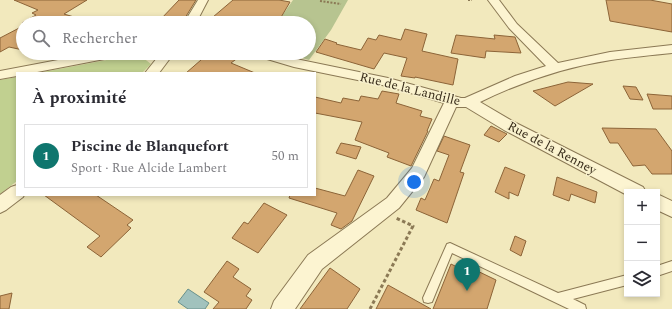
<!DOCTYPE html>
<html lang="fr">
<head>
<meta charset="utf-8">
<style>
  :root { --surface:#fff; --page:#f2f2f3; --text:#2b2b33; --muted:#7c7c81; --line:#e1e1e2; --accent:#0f766e }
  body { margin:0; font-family:Spectral,serif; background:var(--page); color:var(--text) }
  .controls { position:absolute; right:12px; bottom:12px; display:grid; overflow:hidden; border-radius:0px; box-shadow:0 2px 6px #0003 }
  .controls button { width:36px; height:36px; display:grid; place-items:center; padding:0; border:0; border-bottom:1px solid var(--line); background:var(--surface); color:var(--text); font:20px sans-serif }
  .you { position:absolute; left:414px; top:182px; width:14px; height:14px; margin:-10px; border:3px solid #fff; border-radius:50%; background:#1a73e8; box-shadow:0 0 0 6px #1a73e833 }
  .badge { display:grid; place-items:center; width:26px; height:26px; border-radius:50%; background:var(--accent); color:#fff; font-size:13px; font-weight:700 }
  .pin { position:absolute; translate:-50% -33px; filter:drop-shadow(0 1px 2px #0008) }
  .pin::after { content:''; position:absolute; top:21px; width:14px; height:12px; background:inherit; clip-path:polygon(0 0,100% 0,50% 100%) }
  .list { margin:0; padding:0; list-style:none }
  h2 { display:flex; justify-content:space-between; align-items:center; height:52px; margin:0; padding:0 16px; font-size:17px }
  h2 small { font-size:13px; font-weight:400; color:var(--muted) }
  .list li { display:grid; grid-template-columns:26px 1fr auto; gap:12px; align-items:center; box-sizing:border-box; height:64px; margin:0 8px 8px; padding:0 8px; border:1px solid var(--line); border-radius:0px }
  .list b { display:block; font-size:15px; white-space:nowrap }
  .list p { margin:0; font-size:13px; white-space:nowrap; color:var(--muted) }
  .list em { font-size:13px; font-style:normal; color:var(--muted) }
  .icon { flex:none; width:22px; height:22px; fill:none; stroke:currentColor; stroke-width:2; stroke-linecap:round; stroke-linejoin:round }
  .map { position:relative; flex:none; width:672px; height:309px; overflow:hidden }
  .search { position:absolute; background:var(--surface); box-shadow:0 2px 6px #0003; left:16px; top:16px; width:300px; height:44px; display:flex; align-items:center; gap:10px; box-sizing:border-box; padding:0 14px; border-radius:22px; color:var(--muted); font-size:15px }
  .panel { position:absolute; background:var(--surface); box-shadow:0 2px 6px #0003; left:16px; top:72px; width:300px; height:124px; border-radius:0px }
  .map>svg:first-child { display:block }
</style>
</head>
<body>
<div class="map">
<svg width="672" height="309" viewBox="0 0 672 309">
  <rect width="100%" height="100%" fill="#f2e9bd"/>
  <path fill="#c1d090" d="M138 54 151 64 142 73H38Z
    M17 77V181L0 194V80Z"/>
  <path fill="#b7c490" d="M293 0H348L331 30 309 60 285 53H309V23H277Z"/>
  <path fill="#a1c2bd" stroke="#68918c" d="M188 289 209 303 205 309H188L178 302Z"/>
  <path fill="#d3a66f" stroke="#8c6438" d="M14 0H87L64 14 84 20V23H22L36 15 32 13 38 10Z
    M179 0H196L185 18 180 23H161L164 20H160Z
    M233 0H279L290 2 280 19 276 23H247L213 17Z
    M606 0H650L672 4V32L610 21Z
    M23 26V50L9 47 0 52V38Z
    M405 29 427 34 422 51 458 59 453 85 415 77V78L401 76 407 58 384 53 374 69 316 52 325 39 337 43 336 44 361 50 368 38 376 40 379 35 401 40Z
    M456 35 495 39 494 35 515 37 521 53 486 51 485 58 451 53Z
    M209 53H229L239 57 231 63 255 73H186Z
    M568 82 593 84 555 106 533 91Z
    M623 86 636 87 643 100 630 99Z
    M382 91 399 94 396 103 422 111 420 116 432 119 427 131H428L411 166 387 157 389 153 355 140 362 122 315 113V97L341 103 343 98 359 101 361 96 378 99Z
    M647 94 672 96V109H653Z
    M491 126 507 134 499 142 484 135Z
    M602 128 656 129 672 151V174H652L645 165 633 166 618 143H610Z
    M444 136 470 145 460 172 464 173 447 223 416 210 421 198 425 200 434 179 439 181 449 155 437 151Z
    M341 143 361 147 356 159 336 153Z
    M505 167 525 175 518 196 509 192V199L495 192Z
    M358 170 374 176 352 221 341 229 331 225 337 213 289 198 290 195H315V188L345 196Z
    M557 177 597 192 595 203 571 194 569 201 553 195Z
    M44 195H96L133 220 127 225 131 228 101 257 87 247 100 236Z
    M264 203 287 215 258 253 232 238 244 222 248 224Z
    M515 236 526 241 521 256 510 250Z
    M227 261 239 269 233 277 251 289 246 296 252 300 246 309H213L219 302 204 292Z
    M451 264 461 269 463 264 496 280 487 309H433Z
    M330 268 360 289 347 309H300Z
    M388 285 431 309H376Z
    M12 293 9 309H0V296Z"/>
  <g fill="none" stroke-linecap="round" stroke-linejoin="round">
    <g stroke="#8b7955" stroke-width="2">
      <path id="lane" d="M450 243 558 293 627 275V285L573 299 585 305 586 309H569L452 253 432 302 428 303 424 302 423 298 447 244Z
        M672 261V271L657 276V266Z"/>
    </g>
    <g stroke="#8b7955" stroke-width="2">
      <path id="street" d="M198 0H208L196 23H184Z
        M488 0H499L517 24 558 63 610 52 672 45V53C652 55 631 57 611 60 565 67 521 82 480 102L514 122 643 187 646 192H627V195L504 130 466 107H456L424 177 399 208 322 269 295 309H271L274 301 308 255 387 198 412 168 444 103 387 86 294 67 257 56 255 53H274L296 59 388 78 461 98H465L515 76 546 66 509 28Z
        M95 53H121L119 56 115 57 32 73H17V76L0 79V71Z
        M161 53H174L159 73H145Z
        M17 185V195H24L23 197 6 210 0 213V195L11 187Z
        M657 194 672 201V217L657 210Z"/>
    </g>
    <path stroke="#8b7955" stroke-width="2" stroke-dasharray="2 1.5" stroke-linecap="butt" d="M468 0H472
      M320 1 341 4"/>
    <path stroke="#8b7955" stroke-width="3" stroke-dasharray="3.5 2.5" stroke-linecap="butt" d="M370 309 413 226 396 218"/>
    <use href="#lane" fill="#fcf4d1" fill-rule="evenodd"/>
    <use href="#street" fill="#fcf4d1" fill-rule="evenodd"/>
  </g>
  <g text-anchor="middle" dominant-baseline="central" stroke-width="3" stroke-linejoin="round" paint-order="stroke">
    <g font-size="13" fill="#392d1b" stroke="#f8f1cd">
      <text transform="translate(410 89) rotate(14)">Rue de la Landille</text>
      <text transform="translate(552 148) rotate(28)">Rue de la Renney</text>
    </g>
  </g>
</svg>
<div class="controls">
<button>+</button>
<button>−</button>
<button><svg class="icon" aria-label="layers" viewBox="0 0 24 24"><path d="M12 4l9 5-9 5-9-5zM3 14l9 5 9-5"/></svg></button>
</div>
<div class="you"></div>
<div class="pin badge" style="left:467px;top:291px">1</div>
<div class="search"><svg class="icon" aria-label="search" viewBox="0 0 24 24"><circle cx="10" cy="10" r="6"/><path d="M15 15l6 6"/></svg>Rechercher</div>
<section class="panel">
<h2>À proximité<small></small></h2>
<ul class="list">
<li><span class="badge">1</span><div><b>Piscine de Blanquefort</b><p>Sport · Rue Alcide Lambert</p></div><em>50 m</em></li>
</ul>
</section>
</div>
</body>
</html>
